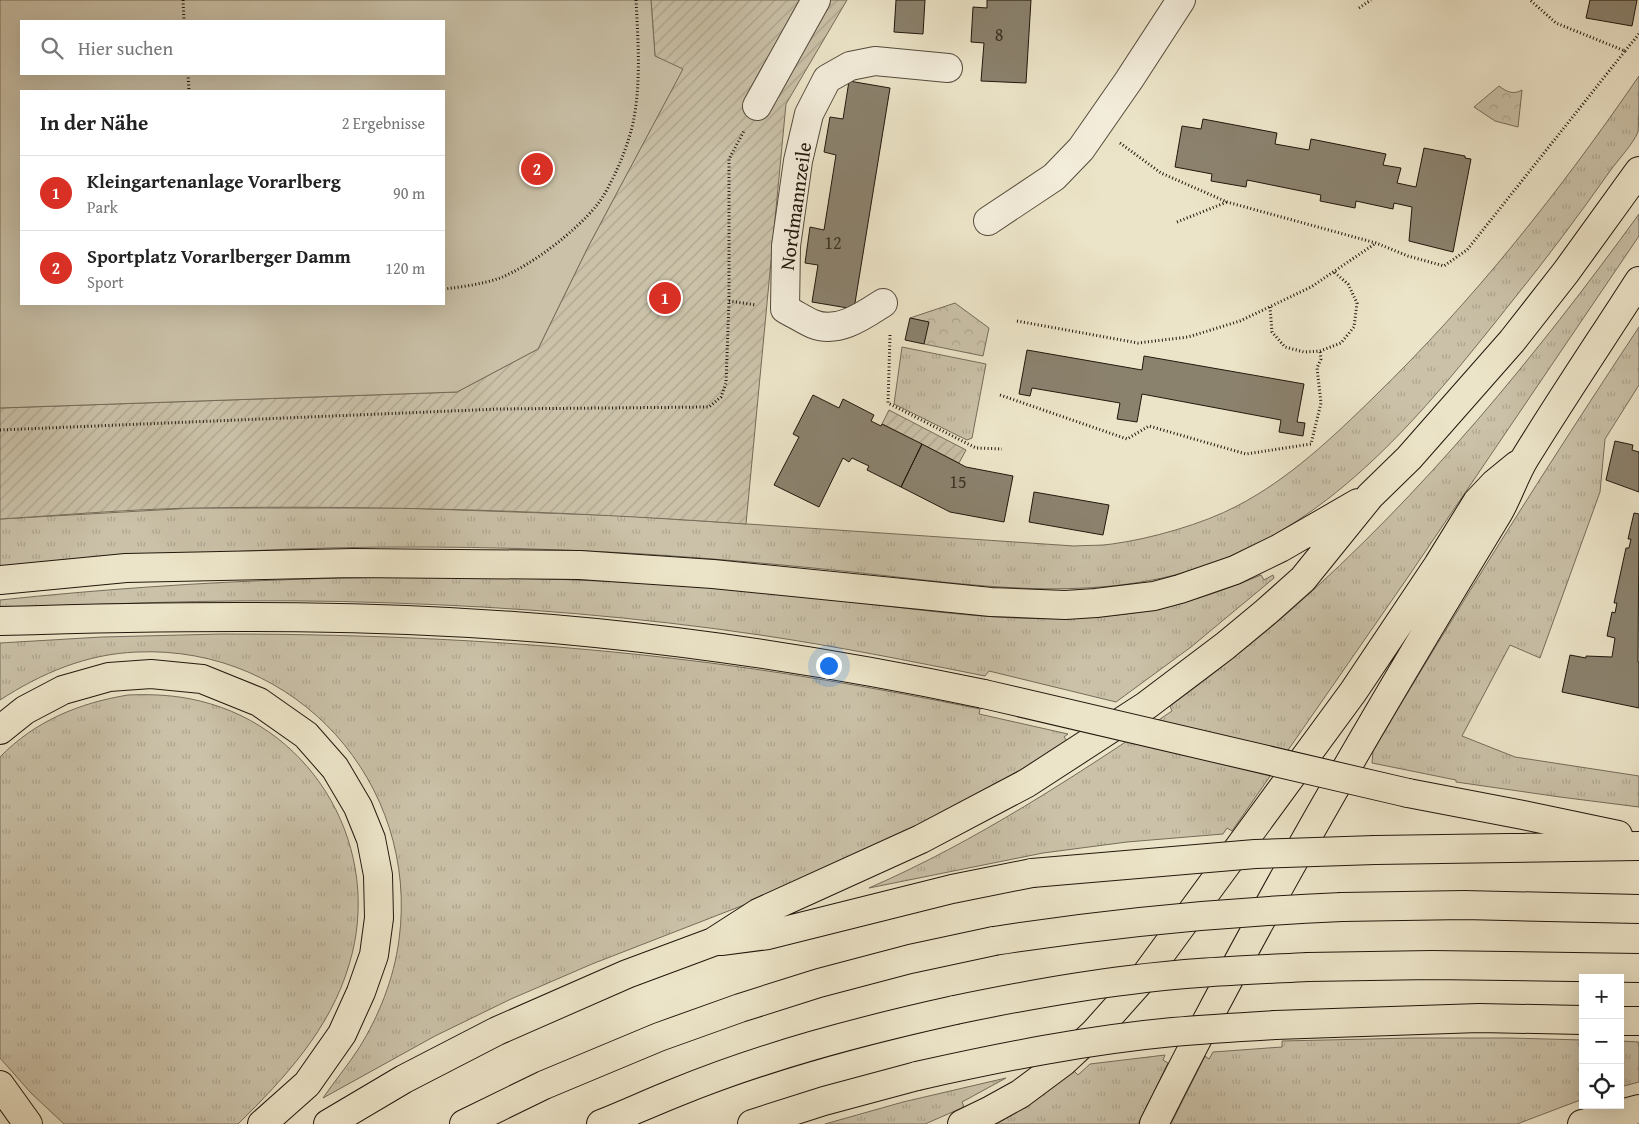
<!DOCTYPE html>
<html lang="de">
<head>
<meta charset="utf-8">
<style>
  :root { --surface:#fff; --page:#f2f2f2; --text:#222; --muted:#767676; --line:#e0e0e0; --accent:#d93025 }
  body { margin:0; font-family:"Gentium Book Plus",serif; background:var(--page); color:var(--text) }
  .controls { position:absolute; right:15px; bottom:15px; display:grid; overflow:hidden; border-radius:0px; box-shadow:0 5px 20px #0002 }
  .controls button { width:45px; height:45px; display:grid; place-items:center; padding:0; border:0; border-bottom:1px solid var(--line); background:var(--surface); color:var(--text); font:25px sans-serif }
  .you { position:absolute; left:828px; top:665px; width:18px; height:18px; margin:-12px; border:4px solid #fff; border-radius:50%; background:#1a73e8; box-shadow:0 0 0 8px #1a73e833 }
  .badge { display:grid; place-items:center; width:32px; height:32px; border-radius:50%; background:var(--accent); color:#fff; font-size:16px; font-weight:700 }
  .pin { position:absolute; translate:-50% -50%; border:2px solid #fff; box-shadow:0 1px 5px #0006 }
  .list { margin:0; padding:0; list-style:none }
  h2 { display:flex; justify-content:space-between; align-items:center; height:65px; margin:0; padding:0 20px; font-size:21px }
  h2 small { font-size:16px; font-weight:400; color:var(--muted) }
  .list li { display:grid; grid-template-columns:32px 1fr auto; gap:15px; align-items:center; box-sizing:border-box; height:75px; padding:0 20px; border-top:1px solid var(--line) }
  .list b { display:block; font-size:19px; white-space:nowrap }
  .list p { margin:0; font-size:16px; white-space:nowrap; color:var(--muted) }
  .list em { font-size:16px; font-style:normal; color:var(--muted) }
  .icon { flex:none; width:28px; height:28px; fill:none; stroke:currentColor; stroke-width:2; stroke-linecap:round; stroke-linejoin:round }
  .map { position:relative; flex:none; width:1639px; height:1124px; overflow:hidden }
  .search { position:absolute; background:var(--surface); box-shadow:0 5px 20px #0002; left:20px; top:20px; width:425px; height:55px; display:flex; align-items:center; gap:12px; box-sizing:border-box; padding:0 18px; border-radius:0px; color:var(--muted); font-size:19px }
  .panel { position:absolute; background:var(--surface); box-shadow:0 5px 20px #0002; left:20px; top:90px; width:425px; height:215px; border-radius:0px }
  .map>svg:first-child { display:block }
</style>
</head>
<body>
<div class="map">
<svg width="1639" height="1124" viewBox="0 0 1639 1124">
  <defs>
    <pattern id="grass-tufts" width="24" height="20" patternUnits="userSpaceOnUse" patternTransform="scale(1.25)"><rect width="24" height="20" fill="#cac1a8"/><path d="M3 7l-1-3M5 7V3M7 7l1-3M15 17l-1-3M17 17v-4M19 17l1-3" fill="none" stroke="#ada58f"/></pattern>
    <pattern id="park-crowns" width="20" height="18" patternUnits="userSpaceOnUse" patternTransform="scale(1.25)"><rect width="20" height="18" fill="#cac1a8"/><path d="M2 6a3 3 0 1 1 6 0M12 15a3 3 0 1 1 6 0" fill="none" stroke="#ada58f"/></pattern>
    <pattern id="garden-furrows" width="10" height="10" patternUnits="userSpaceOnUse" patternTransform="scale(1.25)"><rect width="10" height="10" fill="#cac1a8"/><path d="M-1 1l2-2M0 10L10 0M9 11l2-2" fill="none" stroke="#ada58f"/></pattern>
  </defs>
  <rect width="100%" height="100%" fill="#ece4c8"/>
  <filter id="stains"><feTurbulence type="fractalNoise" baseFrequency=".004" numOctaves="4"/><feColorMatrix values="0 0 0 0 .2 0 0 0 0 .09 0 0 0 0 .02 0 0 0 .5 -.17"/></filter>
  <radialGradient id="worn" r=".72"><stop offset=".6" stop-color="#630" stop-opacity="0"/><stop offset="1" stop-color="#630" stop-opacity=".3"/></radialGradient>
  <path fill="url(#grass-tufts)" stroke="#766c5a" d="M1639 76C1639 89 1639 121 1638 132 1633 144 1618 160 1610 171 1579 215 1547 258 1513 300 1432 402 1345 513 1219 561 1097 608 969 584 843 571 765 563 686 556 607 552 487 546 366 545 246 551 164 556 82 564 0 571V519L194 508H402L629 516 1074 546C1087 545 1100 546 1112 544 1150 539 1203 524 1237 506 1289 479 1332 438 1374 397 1474 300 1560 191 1639 76Z
    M1639 214V236L1408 577 1232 831 1227 828 1223 834 1127 842 1043 853 869 888C977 841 1075 776 1172 711L1170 706C1211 676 1252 644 1291 610 1423 494 1536 356 1639 214Z
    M1639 327V385L1605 439 1600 492 1540 658 1510 645 1462 736 1515 757 1639 776V807L1560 797 1456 782V780L1372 763 1373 751C1458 607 1547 466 1639 327Z
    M902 347 986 364 972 438 967 440 894 404Z
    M1261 575 1264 580 1273 575 1274 578 1191 647 1116 702 989 671 985 676C910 661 835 646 760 635 639 617 515 607 393 603 262 598 131 602 0 609V600C199 579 399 572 599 581 673 584 748 589 822 598 925 610 1029 628 1133 613 1177 607 1220 592 1261 575Z
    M222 634C372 634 521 641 670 658 774 670 877 688 980 709L979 714 1068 734 1064 737 1068 742 953 809 785 889 592 964 511 999 435 1036 323 1098C334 1082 348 1065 359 1048 379 1016 394 978 399 940 420 783 296 645 137 652 86 654 42 673 0 700V643L102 637Z
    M128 695C152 694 176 695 200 701 316 729 384 851 349 965 330 1029 285 1078 238 1124H64L31 1093 0 1058V757C35 721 79 703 128 695Z
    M1413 1038H1510L1583 1040V1099L1517 1124H1171L1205 1056 1209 1059 1213 1052 1282 1047V1041Z
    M1620 1041 1639 1042V1082L1620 1087Z
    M1165 1055 1163 1060 1168 1063 1138 1124H995L1026 1106 1074 1071 1078 1075 1090 1064Z
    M1006 1078 962 1102 964 1107 925 1124H825L903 1102Z"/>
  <path fill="url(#park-crowns)" stroke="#766c5a" d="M1499 86C1507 92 1513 95 1522 90L1518 127 1495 121 1474 107Z
    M955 303 989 328 983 356 924 344 928 322 910 318Z"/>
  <path fill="url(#garden-furrows)" stroke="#766c5a" d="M651 0H847L786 104 746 524C563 511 379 505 196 508 131 509 65 515 0 519V408L457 392 538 349 588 247 682 70 655 56Z
    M889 410 966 450 959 463 882 424Z"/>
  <path fill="#cac1a8" stroke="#766c5a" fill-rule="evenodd" d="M0 0H651L655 56 683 69 588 247 538 349 457 392 0 408ZM21 21H444V74H21ZM21 91H444V304H21Z"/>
  <path fill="#8b826e" stroke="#22170c" d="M896 0H925L923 34 894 32Z
    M987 0H1031L1026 83 981 81 984 43 971 42 973 7 987 8Z
    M1590 0H1637L1632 26 1586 18Z
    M849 81 890 88 854 309 812 302 818 265 805 263 810 227 824 230 836 155 824 152 830 117 843 119Z
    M1203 119 1277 133 1275 144 1309 150 1311 139 1386 154 1383 165 1401 168 1397 183 1416 187 1424 148 1465 156V158L1471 159 1453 252 1409 241 1412 207 1394 203 1393 209 1356 201 1355 208 1320 201 1321 195 1247 180 1246 187 1211 181 1212 174 1175 167 1182 126 1201 129Z
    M910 318 929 322 924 344 905 340Z
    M1027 350 1142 370 1144 356 1304 384 1297 422 1305 423 1303 436 1279 432 1281 420 1142 394 1137 422 1117 419 1120 403 1032 388 1030 396 1019 394Z
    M813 395 839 408 843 399 874 415 871 421 881 426 882 424 922 444 901 487 867 470 869 466 852 458 849 462 843 458 819 507 774 485 799 437 793 434Z
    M1615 441 1633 445 1632 450 1639 452V492L1606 480Z
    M922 444 966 467 1013 476 1004 522 950 512 901 487Z
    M1034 492 1109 505 1103 535 1029 522Z
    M1634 513 1639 514 1638 662H1639V708L1562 692 1570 655 1586 658V656L1612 657 1615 638 1607 636 1612 612 1615 613 1617 603H1614L1626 548H1629L1631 539H1628Z"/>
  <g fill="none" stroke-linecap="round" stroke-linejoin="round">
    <g stroke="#544a3b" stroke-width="30">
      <path id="minor" d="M757 106 816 0
        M988 221 1054 177 1081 149 1129 80 1181 0
        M883 303C863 316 838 334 813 324 804 320 795 314 785 309L786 246 798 161 809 114 827 79 850 66 875 61 948 68"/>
    </g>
    <g stroke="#22170c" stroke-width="30">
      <path id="highway" d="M0 580 126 568 353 563 580 565 713 574 991 602 1065 605 1096 603 1154 596 1180 589 1235 570 1280 548 1358 503
        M0 621C198 615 398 613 596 633 726 646 855 667 984 694
        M0 730 25 710 63 690 109 677 151 674 202 679 259 702 306 735 335 768 358 807 371 839 378 875 379 918 374 955 361 992 342 1034 307 1084 262 1124
        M1408 793 1523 815 1618 835
        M1375 850 1639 846
        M1342 907 1464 905 1639 909
        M721 941 768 935 952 889 1032 873
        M1308 967 1432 965 1639 968
        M1620 1021H1639
        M1275 1025 1479 1018 1583 1020
        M0 1085 28 1124
        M328 1124 404 1079 497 1031 627 974 713 942 758 913 921 839 1027 783 1147 705 1225 646 1266 612 1303 579 1370 496 1409 458 1512 341 1566 272 1639 171
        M464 1124 544 1085 659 1037 740 1008 819 983 910 959 994 941
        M601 1124C626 1114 650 1103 675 1093 765 1056 860 1031 955 1010
        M752 1124 824 1101 917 1076
        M962 1124 991 1110 1020 1094 1063 1062 1094 1033 1144 977 1353 692 1438 565 1477 502 1495 483 1517 465
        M1154 1124C1258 915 1376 714 1497 515 1508 497 1514 476 1525 458 1562 398 1601 340 1639 281
        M1582 1124 1639 1109"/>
    </g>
    <path stroke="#22170c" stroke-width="3" stroke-dasharray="1 2.5" stroke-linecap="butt" d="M183 0 184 21
      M1359 8 1371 0
      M1625 51 1639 34
      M188 74 189 91
      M1120 143 1161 173 1227 202 1376 243 1408 256 1444 266 1467 250 1625 51 1556 23 1530 0
      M1177 222 1227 202
      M444 289C462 287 483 284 500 278 532 265 575 232 597 205 612 186 630 142 634 118 641 79 638 40 636 0
      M729 301 756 305
      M1270 307 1272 332 1285 347 1304 352 1320 351 1341 343 1354 327 1357 303 1348 284 1333 271
      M1017 321 1138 343 1188 337 1240 321 1311 287 1376 243
      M890 335 888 403 976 448 1002 449
      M1000 395 1127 439 1149 426 1246 454 1311 444 1321 403 1317 368 1321 359 1320 351
      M0 430 499 409 709 407 721 397 726 383 729 301V159L744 131"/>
    <use href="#minor" stroke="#f3eddb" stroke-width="28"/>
    <use href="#highway" stroke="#ece4c8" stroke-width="28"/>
    <g stroke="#22170c" stroke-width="30" stroke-linecap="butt">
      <path id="highway-bridge" d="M984 694 1408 793
        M1032 873 1255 854 1375 850
        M994 941C1110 923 1225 912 1342 907
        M955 1010C1013 998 1071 987 1130 980 1189 972 1249 970 1308 967
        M917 1076C1002 1057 1087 1040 1173 1032 1207 1029 1241 1027 1275 1025"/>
    </g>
    <use href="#highway-bridge" stroke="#ece4c8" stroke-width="28"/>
  </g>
  <g text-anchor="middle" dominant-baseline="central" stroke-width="4" stroke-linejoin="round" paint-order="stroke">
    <g font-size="18" fill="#3c3224">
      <text x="999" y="34">8</text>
      <text x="833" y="242">12</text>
      <text x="958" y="481">15</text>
    </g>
    <g font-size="20" fill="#22170c" stroke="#f3eddb">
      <text transform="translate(795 206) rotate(-82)">Nordmannzeile</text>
    </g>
  </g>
  <rect width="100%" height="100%" filter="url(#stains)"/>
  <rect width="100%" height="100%" fill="url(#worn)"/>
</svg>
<div class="controls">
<button>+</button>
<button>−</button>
<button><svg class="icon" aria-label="locate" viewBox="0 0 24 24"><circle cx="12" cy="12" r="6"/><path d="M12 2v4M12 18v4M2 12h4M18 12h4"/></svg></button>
</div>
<div class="you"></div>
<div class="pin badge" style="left:665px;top:298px">1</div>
<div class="pin badge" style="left:537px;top:169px">2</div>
<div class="search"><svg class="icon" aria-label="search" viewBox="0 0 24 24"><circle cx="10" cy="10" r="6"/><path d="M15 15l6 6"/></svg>Hier suchen</div>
<section class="panel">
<h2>In der Nähe<small>2 Ergebnisse</small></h2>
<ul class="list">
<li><span class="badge">1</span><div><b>Kleingartenanlage Vorarlberg</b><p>Park</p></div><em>90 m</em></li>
<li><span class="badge">2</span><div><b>Sportplatz Vorarlberger Damm</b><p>Sport</p></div><em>120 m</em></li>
</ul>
</section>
</div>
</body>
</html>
